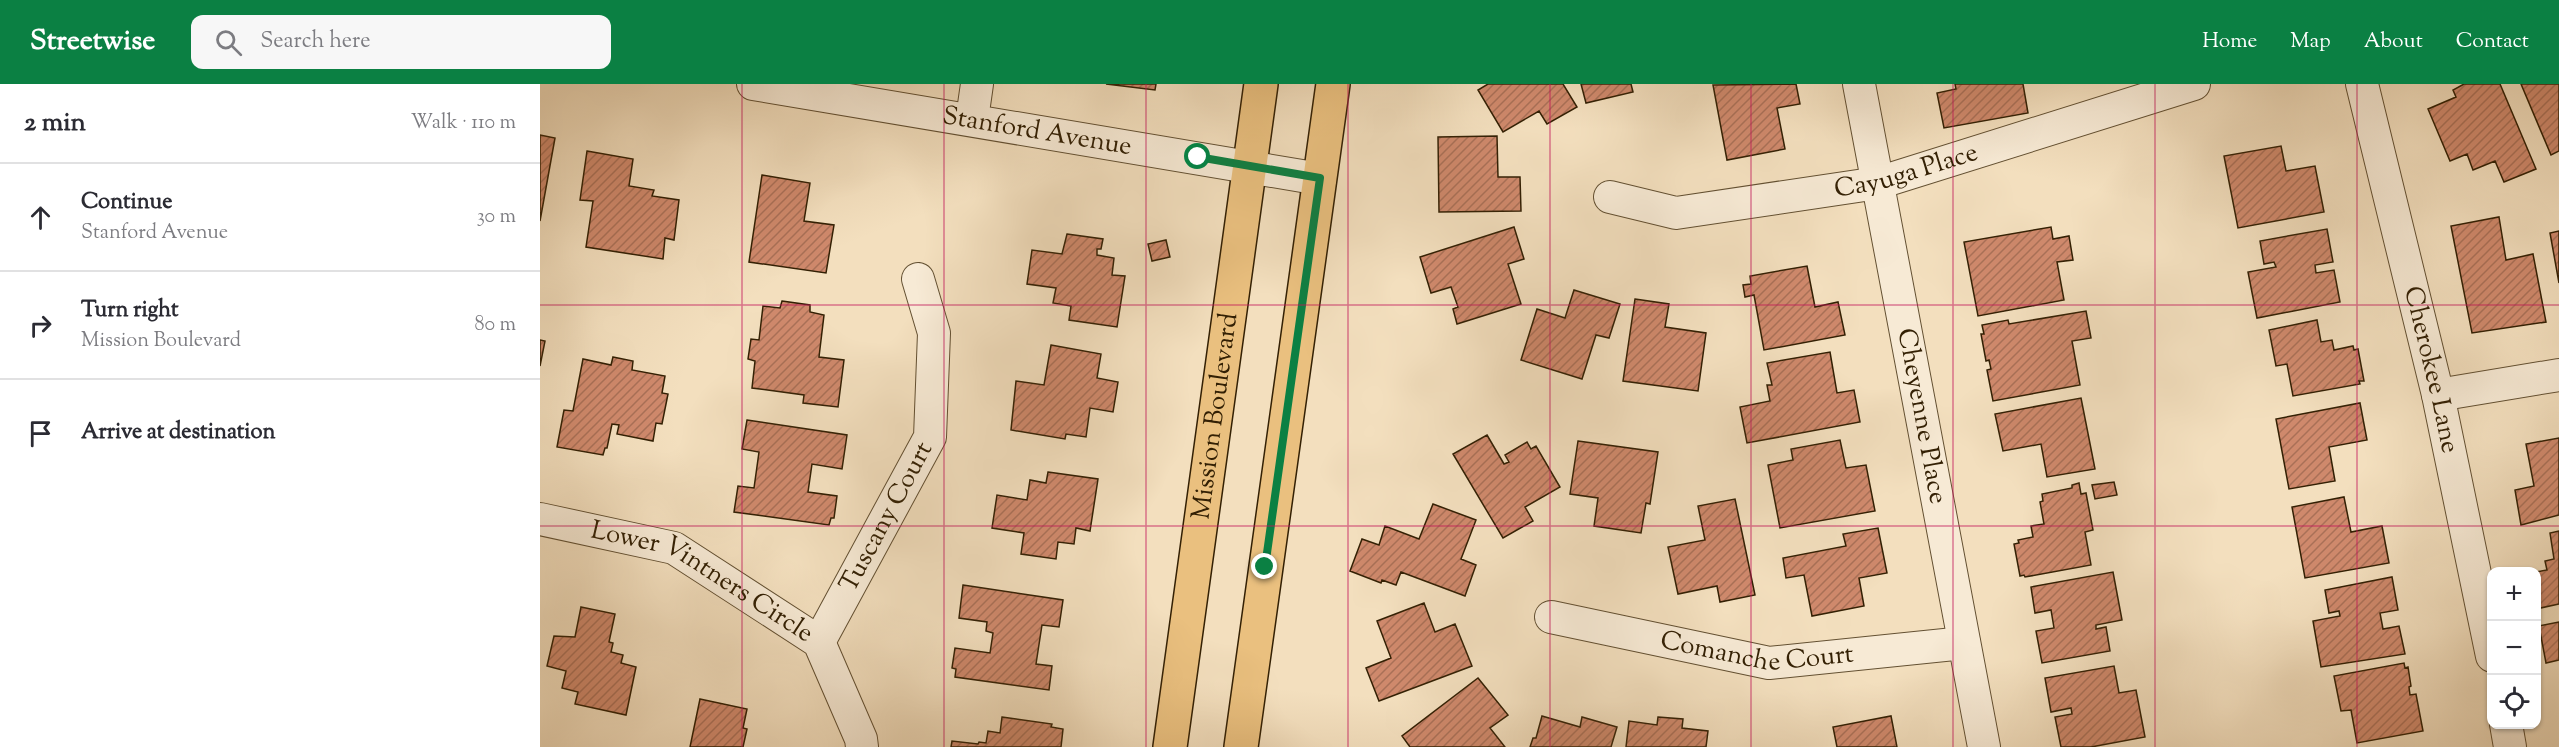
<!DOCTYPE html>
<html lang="en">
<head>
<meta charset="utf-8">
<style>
  :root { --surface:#fff; --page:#f7f7f7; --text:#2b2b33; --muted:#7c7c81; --line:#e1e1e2; --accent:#0b8043 }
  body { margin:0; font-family:"Sorts Mill Goudy",serif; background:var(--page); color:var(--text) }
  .controls { position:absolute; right:18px; bottom:18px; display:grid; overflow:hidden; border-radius:12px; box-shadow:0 2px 4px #0004 }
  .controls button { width:54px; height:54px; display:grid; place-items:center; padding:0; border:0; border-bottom:2px solid var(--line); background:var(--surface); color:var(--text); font:30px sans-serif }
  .stop { position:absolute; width:18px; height:18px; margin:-14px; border:4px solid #0b8043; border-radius:50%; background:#fff }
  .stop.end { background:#0b8043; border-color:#fff; box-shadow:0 2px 6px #0008 }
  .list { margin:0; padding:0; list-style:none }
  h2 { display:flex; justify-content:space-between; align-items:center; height:78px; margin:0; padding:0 24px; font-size:26px }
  h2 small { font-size:20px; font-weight:400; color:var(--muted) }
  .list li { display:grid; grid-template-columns:39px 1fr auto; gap:18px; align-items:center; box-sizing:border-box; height:108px; padding:0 24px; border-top:2px solid var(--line) }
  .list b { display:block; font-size:22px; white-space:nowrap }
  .list p { margin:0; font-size:20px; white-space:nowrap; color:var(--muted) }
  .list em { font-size:20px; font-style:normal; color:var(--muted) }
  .icon { flex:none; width:33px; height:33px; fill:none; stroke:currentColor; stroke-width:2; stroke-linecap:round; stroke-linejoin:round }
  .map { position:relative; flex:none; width:2019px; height:663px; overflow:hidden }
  header { display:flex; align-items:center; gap:36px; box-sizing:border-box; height:84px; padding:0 30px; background:var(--accent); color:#fff }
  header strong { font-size:28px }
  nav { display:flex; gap:33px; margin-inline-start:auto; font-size:21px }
  .search { width:420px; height:54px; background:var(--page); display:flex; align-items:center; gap:15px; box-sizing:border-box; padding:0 21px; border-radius:12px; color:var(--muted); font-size:22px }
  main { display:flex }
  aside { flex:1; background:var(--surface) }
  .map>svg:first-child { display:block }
</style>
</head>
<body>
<header>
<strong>Streetwise</strong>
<div class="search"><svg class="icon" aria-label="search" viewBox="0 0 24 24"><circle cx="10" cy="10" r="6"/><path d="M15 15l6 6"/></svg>Search here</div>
<nav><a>Home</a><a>Map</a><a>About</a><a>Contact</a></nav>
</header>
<main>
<aside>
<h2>2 min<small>Walk · 110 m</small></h2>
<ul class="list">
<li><svg class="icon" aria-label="ahead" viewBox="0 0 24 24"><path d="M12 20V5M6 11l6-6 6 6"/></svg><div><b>Continue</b><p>Stanford Avenue</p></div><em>30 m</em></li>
<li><svg class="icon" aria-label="right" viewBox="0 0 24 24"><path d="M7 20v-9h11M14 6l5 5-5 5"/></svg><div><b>Turn right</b><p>Mission Boulevard</p></div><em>80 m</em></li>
<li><svg class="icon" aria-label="arrive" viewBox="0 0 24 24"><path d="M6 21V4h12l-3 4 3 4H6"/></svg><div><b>Arrive at destination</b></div></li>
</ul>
</aside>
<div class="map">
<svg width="2019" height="663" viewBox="0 0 2019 663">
  <defs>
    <pattern id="building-hatch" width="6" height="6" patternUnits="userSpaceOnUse" patternTransform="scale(1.5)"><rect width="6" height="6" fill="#cf896c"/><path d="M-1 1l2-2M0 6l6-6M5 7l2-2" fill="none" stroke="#a97057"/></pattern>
  </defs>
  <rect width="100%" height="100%" fill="#f3dfbe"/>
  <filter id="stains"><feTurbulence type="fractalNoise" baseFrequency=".00333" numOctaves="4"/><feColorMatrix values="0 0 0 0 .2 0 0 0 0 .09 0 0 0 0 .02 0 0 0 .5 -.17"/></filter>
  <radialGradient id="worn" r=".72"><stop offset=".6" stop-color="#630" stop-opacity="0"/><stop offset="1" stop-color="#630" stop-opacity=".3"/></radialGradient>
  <path fill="url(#building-hatch)" stroke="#332004" stroke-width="1.5" d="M566 0H616L615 6Z
    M948 0H1023L1037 23 1007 40 999 27 963 48 938 6Z
    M1041 0H1091L1093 8 1046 19Z
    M1256 0 1260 20 1237 24 1245 65 1187 76 1173 1Z
    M1415 0H1483L1488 29 1404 44 1397 9 1416 5Z
    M1924 0H1960L1996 85 1964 98 1955 77 1933 86 1927 70 1910 77 1888 25 1916 13 1913 6Z
    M1981 0H2019V67L2011 71Z
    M0 51 15 54 0 137Z
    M957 52 958 93H980L981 127 899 128 898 53Z
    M1741 62 1746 87 1775 82 1784 128 1698 144 1684 72Z
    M47 67 93 75 89 102 114 106 112 112 139 116 134 156 125 154 123 175 46 163 53 117 40 116Z
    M222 91 270 99 264 137 294 141 286 189 209 178Z
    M1959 133 1966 176 1993 170 2006 238 1932 249 1911 142Z
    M974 143 984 175 968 180 981 220 917 240 913 225 918 223 911 203 891 209 880 173Z
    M1511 143 1513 155 1529 152 1533 176 1517 178 1524 216 1438 232 1424 158Z
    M1787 145 1793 178 1775 181 1776 189 1794 186 1800 218 1717 234 1708 188 1736 183 1734 178 1724 180 1720 157Z
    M2019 147V199L2010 149Z
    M527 150 563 155 561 165H557V171L574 174 572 191 585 192 577 243 529 236 531 222 513 219 516 204 487 200 492 166 522 170Z
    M626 156 630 173 612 177 608 160Z
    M1267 182 1275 223 1298 218 1305 251 1224 266 1214 211 1205 213 1203 201 1211 200 1210 192Z
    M1034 206 1080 220 1069 254 1056 251 1042 295 981 276 997 225 1025 234Z
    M1095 215 1129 220 1125 243 1166 249 1158 307 1083 297Z
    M242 217 270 221V228L284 231 279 273 304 276 298 323 263 319 264 311 212 304 215 277 208 275 211 255 219 256 223 222 240 224Z
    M1546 227 1551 254 1532 257 1540 301 1453 317 1447 286 1451 285 1449 276 1446 277 1441 250H1444L1442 241 1468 236 1469 240Z
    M1777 236 1781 258 1792 256 1794 266 1813 262 1814 266 1818 265 1824 297H1819L1820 300 1753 312 1747 280 1736 282 1729 246Z
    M0 256 5 257 0 282Z
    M511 261 561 270 557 294 578 298 573 328 550 324 546 353 526 350 525 355 471 346 476 297 504 301Z
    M1290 268 1297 309 1314 306 1320 338 1207 359 1200 323 1230 317 1227 301H1232L1227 279Z
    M73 273 93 277 92 286 125 292 122 309 128 310 122 340 116 339 113 357 77 350 79 341 72 340 67 364H65L63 371 17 363 24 326 33 327 43 275 71 281Z
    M1541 314 1555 385 1507 393 1501 360 1463 367 1455 330Z
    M1820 319 1827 356 1789 363 1795 397 1749 405 1736 335Z
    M207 336 307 351 302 385 272 380 268 408 297 412 294 434H291L289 441 194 428 198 402 214 404 219 368 202 365Z
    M947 351 964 380 969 378 965 371 987 358 991 365 996 362 1020 403 985 423 993 437 963 454 913 370Z
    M2019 354V431L1981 441 1975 406 1994 402 1986 360Z
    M1300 356 1306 384 1326 381 1335 427 1240 444 1228 381 1253 376 1251 365Z
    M1038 357 1118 368 1110 420 1106 419 1101 449 1054 442 1058 414 1030 410Z
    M508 388 558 395 550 447 536 444 534 460 518 458 516 475 481 470 484 449 452 444 457 411 487 416 490 396 506 399Z
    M1574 398 1577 411 1555 415 1552 401Z
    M1539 399 1541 410 1546 409 1553 446 1545 448 1551 481 1485 493 1484 491 1480 492 1474 460 1479 459 1478 456 1493 453 1491 442 1504 440 1500 418 1503 417 1502 410 1532 404V401Z
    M1804 413 1811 448 1842 442 1849 479 1765 494 1752 423Z
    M1195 415 1215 511 1180 518 1177 502 1138 510 1128 463 1165 456 1158 422Z
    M893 420 936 436 921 475 936 481 925 512 861 488 856 501 842 496 841 499 810 487 822 455 839 461 845 442 879 455Z
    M1338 444 1347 489 1319 494 1324 522 1272 532 1264 491 1246 494 1243 474 1306 462 1303 450Z
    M2019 447V520L1996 525V488L2007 486 2005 477 2014 475 2010 449Z
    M1573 488 1582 536 1556 541V545L1566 543 1570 567 1502 579 1496 547 1514 544 1511 526 1495 529 1491 503Z
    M1852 493 1858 526 1840 529 1843 545 1859 542 1865 570 1781 583 1773 537 1800 532 1799 527 1789 529 1785 506Z
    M423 501 523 516 519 543 502 541 496 580 512 582 509 606 415 593 416 585 412 584 415 564 450 569 453 549 446 547 447 538 419 534Z
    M884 519 895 548 915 540 932 582 839 617 826 584 851 574 837 537Z
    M41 523 75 530 69 558 73 559 71 568 83 571 81 579 96 583 86 631 35 620 38 608 22 604 26 587 7 582 14 552 35 553Z
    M2019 538V576L2006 579 1999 542Z
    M1864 579 1865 584 1868 583 1871 602 1869 603 1870 611 1876 610 1883 647 1817 659 1811 626 1801 627 1794 592Z
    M1574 582 1579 609 1596 606 1605 653 1551 663H1521L1515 633 1532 630 1531 624 1511 628 1505 594Z
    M938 594 968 631 950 644 965 663H870L862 652Z
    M160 615 207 625 203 644 207 645 203 663H150Z
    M1002 632 1040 643 1042 633 1077 643 1071 663H990L993 654H996Z
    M1351 632 1357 663H1297L1293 643Z
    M462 633 512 640 511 643 523 645 521 663H411L412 657 438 660 439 658 446 659 448 647 460 649Z
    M1118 633 1143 635 1142 644 1168 647 1166 663H1086L1089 637 1117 641Z"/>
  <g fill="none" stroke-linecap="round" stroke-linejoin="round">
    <g stroke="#635032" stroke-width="34">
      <g id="street">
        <path id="s1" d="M213 0 780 95"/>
        <path id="s2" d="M1319 0 1444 663"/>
        <path id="s3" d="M1822 0 1898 311 1952 572"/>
        <path d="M432 35 437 0"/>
        <path id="s4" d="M1070 113 1136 129 1338 99 1654 0"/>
        <path d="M1898 311 2019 291"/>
        <path id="s5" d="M0 435 134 464 279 558 321 655 322 663"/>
        <path id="s6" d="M1011 533 1229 579 1424 559"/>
        <path id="s7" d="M279 558 390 353 394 249 378 195"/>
        <path d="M1966 640 1970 663"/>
      </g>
    </g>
    <g stroke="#332004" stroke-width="36">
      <g id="primary">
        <path id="s8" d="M630 663 721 0"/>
        <path d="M701 663 793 0"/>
      </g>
    </g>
    <use href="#street" stroke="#f7ead5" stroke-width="32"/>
    <use href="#primary" stroke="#eac07f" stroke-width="33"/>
  </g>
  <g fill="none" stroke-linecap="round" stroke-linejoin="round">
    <path stroke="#0b8043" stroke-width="8" d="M658 73 780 94 725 483"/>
  </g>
  <path fill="none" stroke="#c2185b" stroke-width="1.5" stroke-opacity="0.55" d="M202 0V663M404 0V663M606 0V663M808 0V663M1010 0V663M1211 0V663M1413 0V663M1615 0V663M1817 0V663M0 221H2019M0 442H2019"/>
  <g text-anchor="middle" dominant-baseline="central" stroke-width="5" stroke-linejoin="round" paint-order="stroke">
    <g font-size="26" fill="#332004" stroke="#f7ead5">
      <text stroke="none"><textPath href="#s1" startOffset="288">Stanford Avenue</textPath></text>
      <text stroke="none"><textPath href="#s4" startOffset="302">Cayuga Place</textPath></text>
      <text stroke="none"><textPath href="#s3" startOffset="294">Cherokee Lane</textPath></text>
      <text stroke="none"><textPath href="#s8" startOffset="334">Mission Boulevard</textPath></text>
      <text stroke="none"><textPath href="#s2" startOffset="338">Cheyenne Place</textPath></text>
      <text stroke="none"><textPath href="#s7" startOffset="142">Tuscany Court</textPath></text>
      <text stroke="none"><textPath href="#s5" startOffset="176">Lower Vintners Circle</textPath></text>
      <text stroke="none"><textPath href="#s6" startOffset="210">Comanche Court</textPath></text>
    </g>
  </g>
  <rect width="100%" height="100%" filter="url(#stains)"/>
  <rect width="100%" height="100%" fill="url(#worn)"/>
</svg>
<div class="controls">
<button>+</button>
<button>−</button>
<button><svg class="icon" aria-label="locate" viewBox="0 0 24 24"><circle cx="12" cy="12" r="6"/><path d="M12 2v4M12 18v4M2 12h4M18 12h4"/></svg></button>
</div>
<div class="stop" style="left:658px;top:73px"></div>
<div class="stop end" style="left:725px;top:483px"></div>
</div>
</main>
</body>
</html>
